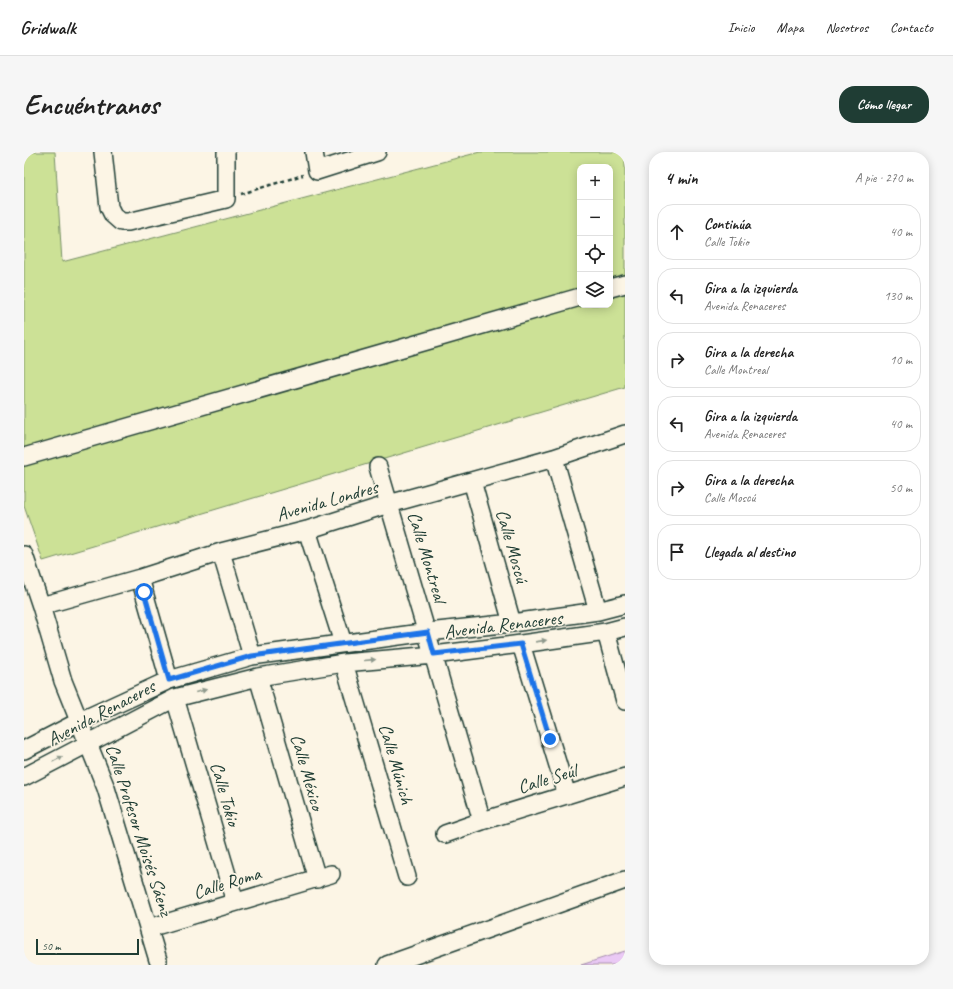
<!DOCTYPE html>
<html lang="es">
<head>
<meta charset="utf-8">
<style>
  :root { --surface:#fff; --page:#f6f6f6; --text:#222; --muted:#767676; --line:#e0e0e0; --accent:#1f3d34 }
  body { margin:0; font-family:Caveat,sans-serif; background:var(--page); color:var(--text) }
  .controls { position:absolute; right:12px; top:12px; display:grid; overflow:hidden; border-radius:8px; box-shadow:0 2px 10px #0003 }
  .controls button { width:36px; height:36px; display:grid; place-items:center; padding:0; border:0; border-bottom:1px solid var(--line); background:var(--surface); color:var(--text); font:20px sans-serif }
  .scale { position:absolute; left:12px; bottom:10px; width:103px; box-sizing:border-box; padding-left:4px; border:2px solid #1f3d34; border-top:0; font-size:11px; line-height:14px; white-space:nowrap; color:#1f3d34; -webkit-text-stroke:3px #fcf5e5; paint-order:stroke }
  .stop { position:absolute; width:12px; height:12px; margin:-9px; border:3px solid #1a73e8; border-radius:50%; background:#fff }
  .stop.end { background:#1a73e8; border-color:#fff; box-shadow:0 1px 4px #0008 }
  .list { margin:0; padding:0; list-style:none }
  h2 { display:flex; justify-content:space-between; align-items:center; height:52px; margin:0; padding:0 16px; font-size:17px }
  h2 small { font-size:13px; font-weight:400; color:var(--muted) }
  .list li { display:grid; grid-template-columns:26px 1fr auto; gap:12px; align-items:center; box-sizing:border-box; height:56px; margin:0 8px 8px; padding:0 8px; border:1px solid var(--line); border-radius:16px }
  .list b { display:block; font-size:15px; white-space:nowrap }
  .list p { margin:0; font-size:13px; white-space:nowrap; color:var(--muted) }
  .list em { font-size:13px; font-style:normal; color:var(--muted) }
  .icon { flex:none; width:22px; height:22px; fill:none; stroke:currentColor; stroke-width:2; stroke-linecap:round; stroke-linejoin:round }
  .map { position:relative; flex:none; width:601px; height:813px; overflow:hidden; border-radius:16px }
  header { display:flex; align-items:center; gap:24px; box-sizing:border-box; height:56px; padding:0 20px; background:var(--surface); border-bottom:1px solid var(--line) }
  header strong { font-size:19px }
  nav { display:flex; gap:22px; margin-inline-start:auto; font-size:14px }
  .intro { display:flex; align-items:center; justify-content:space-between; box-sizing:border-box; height:96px; padding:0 24px }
  h1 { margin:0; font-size:28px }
  .button { padding:10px 18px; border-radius:16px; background:var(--accent); color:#fff; font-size:14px; font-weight:700 }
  main { display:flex; gap:24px; padding:0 24px }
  aside { flex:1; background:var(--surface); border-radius:16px; box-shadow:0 2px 10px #0003 }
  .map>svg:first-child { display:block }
</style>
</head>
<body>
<header>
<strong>Gridwalk</strong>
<nav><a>Inicio</a><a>Mapa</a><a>Nosotros</a><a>Contacto</a></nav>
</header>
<div class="intro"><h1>Encuéntranos</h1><a class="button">Cómo llegar</a></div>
<main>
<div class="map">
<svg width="601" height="813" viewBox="0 0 601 813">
  <rect width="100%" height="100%" fill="#fcf5e5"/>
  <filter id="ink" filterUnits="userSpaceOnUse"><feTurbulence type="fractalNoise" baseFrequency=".025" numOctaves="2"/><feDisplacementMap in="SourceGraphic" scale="8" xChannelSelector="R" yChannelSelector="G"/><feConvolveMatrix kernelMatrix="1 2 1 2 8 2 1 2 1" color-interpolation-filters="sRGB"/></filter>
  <g filter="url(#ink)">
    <path fill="#cce196" stroke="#768f65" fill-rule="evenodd" d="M0 0H31L38 110 456 0H601V235L19 409 0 354ZM556 15H586V153H556Z"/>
    <path fill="#eac9f5" stroke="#a48dac" d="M601 799V813H557Z"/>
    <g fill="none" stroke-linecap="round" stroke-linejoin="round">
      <g stroke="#1f3d34" stroke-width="20">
        <path id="minor" d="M79 0 85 55 89 63 97 70H104L202 47V0
          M290 0 293 19 353 0
          M586 136 601 132
          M0 305 556 145
          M530 306 574 459
          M354 315 458 669
          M448 329 488 471
          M283 378 319 491
          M197 400 228 504
          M0 403 17 454 39 529 82 636 134 808
          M116 426 145 528
          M17 454 116 426 197 400 283 378 365 352 530 306 601 282
          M582 480 601 549
          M497 492 543 643
          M320 511 383 725
          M234 525 293 727
          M151 546 211 750
          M0 598 56 569 145 528 228 504 404 480 488 471 574 459 601 452
          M0 625 151 546 234 525 320 511 410 503 497 492 582 480 601 475
          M421 682 458 669 601 625
          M125 776 307 722
          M363 813 601 728"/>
      </g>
      <path stroke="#1f3d34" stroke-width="2.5" stroke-dasharray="4 3" stroke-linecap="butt" d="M217 42 279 23"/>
      <use href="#minor" stroke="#fcf5e5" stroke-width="17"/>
    </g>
    <defs><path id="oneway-solid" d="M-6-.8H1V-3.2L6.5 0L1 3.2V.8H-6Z"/></defs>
    <g fill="#8e998c">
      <use href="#oneway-solid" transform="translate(517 489) rotate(-8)"/>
      <use href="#oneway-solid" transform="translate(346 508) rotate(-5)"/>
      <use href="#oneway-solid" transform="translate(177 539) rotate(-15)"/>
      <use href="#oneway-solid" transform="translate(34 607) rotate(-28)"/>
    </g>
  </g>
  <g fill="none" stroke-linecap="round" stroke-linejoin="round" filter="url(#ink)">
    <path stroke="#1a73e8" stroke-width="5" d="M120 440 145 528 228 504 404 480 410 502 497 492 526 587"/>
  </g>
  <g text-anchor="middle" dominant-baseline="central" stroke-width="3.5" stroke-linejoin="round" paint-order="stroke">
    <g font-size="19" fill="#1f3d34" stroke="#fcf5e5">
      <text transform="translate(303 349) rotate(-16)">Avenida Londres</text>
      <text transform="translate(488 394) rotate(74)">Calle Moscú</text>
      <text transform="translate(403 405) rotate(73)">Calle Montreal</text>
      <text transform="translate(479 473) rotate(-7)">Avenida Renaceres</text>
      <text transform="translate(77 561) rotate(-28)">Avenida Renaceres</text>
      <text transform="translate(372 612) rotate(74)">Calle Múnich</text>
      <text transform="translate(283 620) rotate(74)">Calle México</text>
      <text transform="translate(523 627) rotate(-17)">Calle Seúl</text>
      <text transform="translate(201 642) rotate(74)">Calle Tokio</text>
      <text transform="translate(115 678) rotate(72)">Calle Profesor Moisés Sáenz</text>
      <text transform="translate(203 731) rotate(-17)">Calle Roma</text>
    </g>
  </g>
</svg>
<div class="controls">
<button>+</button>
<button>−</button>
<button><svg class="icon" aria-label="locate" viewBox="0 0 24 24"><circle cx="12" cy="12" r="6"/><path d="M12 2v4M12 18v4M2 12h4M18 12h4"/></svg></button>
<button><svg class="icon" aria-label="layers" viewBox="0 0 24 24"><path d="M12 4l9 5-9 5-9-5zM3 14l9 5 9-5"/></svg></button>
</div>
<div class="scale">50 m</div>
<div class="stop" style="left:120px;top:440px"></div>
<div class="stop end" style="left:526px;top:587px"></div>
</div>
<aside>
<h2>4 min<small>A pie · 270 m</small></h2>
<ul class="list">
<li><svg class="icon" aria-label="ahead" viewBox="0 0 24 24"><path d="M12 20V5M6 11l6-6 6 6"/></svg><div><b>Continúa</b><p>Calle Tokio</p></div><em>40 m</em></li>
<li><svg class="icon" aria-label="left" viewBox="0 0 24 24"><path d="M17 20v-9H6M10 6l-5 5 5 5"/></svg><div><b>Gira a la izquierda</b><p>Avenida Renaceres</p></div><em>130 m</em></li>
<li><svg class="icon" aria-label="right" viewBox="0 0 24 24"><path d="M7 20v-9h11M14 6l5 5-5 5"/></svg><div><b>Gira a la derecha</b><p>Calle Montreal</p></div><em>10 m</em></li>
<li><svg class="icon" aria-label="left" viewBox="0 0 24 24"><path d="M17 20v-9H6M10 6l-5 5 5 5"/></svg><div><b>Gira a la izquierda</b><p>Avenida Renaceres</p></div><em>40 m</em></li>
<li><svg class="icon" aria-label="right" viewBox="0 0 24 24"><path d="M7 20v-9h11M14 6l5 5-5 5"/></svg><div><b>Gira a la derecha</b><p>Calle Moscú</p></div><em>50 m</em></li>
<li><svg class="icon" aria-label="arrive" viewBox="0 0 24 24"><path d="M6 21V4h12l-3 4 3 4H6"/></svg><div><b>Llegada al destino</b></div></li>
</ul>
</aside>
</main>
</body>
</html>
